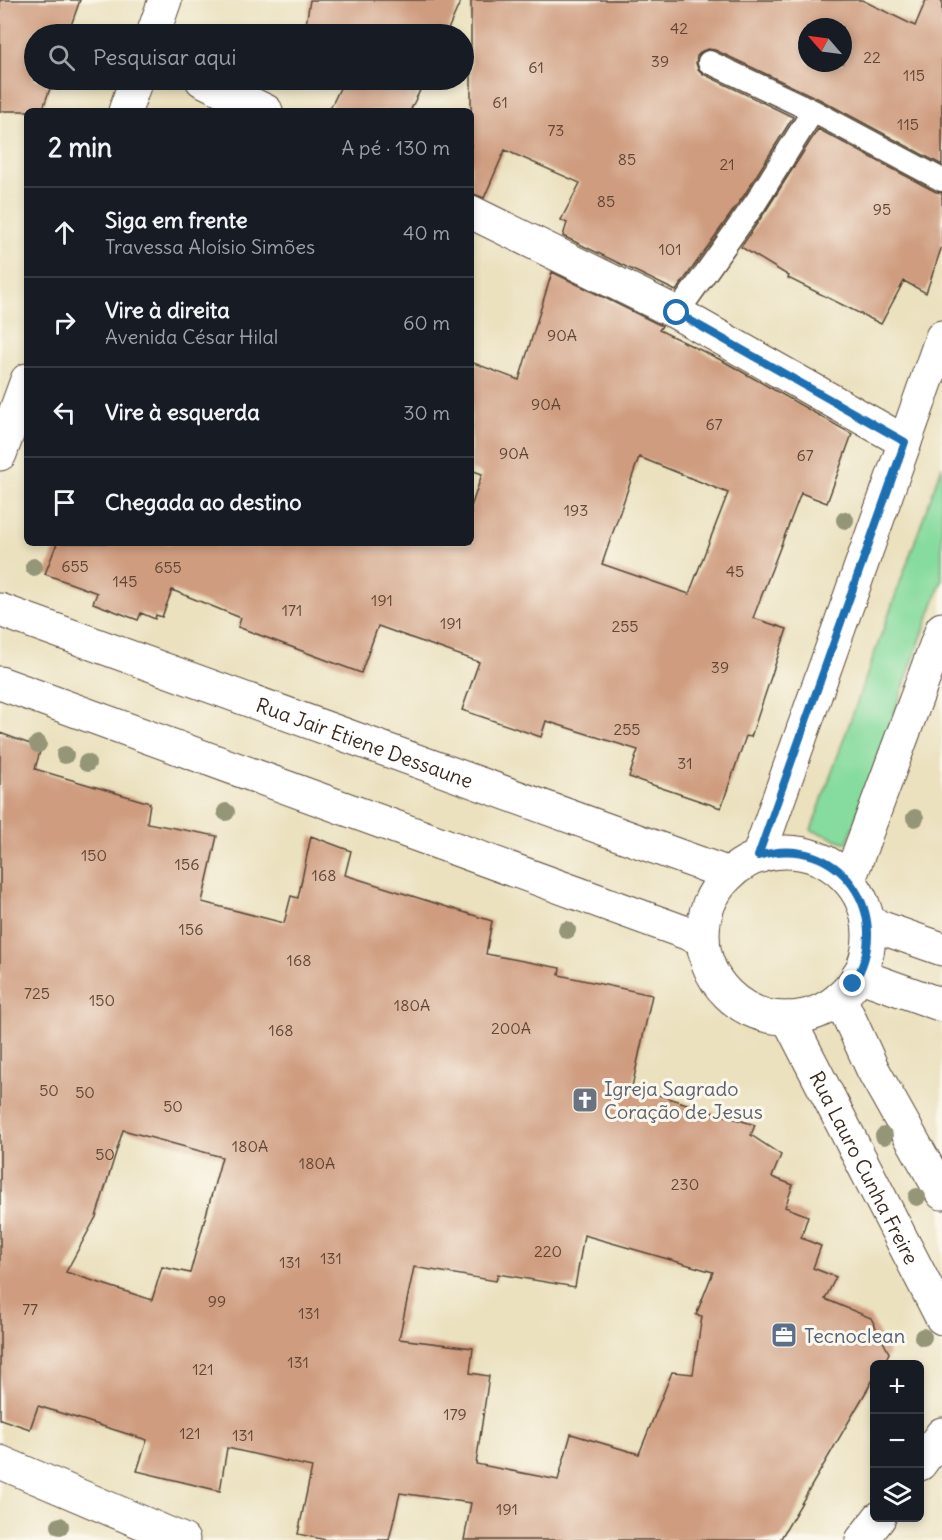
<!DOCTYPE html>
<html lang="pt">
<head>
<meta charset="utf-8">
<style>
  :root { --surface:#171b24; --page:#20242c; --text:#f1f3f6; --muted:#9ea1a6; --line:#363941 }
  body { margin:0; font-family:Delius,sans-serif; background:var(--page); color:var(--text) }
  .controls { position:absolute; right:18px; bottom:18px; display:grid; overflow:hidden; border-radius:9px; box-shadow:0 3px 9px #0003 }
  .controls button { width:54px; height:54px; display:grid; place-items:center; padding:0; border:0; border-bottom:2px solid var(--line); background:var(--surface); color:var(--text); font:30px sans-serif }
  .compass { position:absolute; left:798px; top:18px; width:54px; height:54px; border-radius:50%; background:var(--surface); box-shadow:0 3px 9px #0003; rotate:298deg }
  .stop { position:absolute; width:18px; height:18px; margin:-14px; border:4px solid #1f6fb2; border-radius:50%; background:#fff }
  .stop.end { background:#1f6fb2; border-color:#fff; box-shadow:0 2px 6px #0008 }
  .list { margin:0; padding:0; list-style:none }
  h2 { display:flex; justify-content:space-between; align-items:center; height:78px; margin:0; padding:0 24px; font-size:26px }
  h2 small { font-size:20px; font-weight:400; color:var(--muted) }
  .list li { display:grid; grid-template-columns:39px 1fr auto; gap:18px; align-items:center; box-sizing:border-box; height:90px; padding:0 24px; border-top:2px solid var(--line) }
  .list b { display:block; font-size:22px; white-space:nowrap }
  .list p { margin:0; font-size:20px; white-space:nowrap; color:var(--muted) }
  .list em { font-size:20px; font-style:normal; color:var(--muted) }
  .icon { flex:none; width:33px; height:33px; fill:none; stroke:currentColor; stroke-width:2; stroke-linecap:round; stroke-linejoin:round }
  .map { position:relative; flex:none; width:942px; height:1540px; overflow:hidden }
  .search { position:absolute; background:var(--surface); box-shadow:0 3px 9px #0003; left:24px; top:24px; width:450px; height:66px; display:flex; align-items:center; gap:15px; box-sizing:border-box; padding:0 21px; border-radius:33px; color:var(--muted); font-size:22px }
  .panel { position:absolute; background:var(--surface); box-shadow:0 3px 9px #0003; left:24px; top:108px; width:450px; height:438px; border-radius:9px }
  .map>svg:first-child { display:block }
</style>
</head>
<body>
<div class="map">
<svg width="942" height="1540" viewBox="0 0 942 1540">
  <rect width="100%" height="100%" fill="#fbf7ec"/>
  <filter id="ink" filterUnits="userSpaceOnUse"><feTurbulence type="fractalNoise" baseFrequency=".0167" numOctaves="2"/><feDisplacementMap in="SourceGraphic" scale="12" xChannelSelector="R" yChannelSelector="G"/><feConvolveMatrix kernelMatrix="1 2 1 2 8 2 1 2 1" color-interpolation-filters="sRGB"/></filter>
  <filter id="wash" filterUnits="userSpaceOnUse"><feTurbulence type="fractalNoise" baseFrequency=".008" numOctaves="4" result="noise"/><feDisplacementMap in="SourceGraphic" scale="24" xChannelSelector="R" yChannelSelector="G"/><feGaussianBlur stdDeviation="1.35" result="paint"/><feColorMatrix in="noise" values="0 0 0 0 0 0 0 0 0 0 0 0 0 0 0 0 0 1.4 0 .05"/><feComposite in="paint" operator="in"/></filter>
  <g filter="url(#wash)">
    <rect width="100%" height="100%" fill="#ebe1bf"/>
    <path fill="#86db9e" stroke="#60825e" stroke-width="1.5" d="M942 466V580L847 843 811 830Z"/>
    <g id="blocks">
      <path fill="#cf9c7f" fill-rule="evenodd" d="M0 0H80L68 34H34V80H53L42 111H0Z
        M310 0H461L446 34H314L305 31Z
        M471 0H862L915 26 926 0H942V165L819 99 715 50 708 49 702 51 697 56 696 63 698 69 703 74 793 117 745 194 676 291 563 236 567 223 561 220 580 183 505 150 484 198 471 193ZM807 27H843V63H807Z
        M344 80H425L410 111H329Z
        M818 129 936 192 942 193V246L926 293 904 281 881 324 788 278 789 276 741 247 767 209Z
        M552 272 662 326 659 330 723 361 852 434 827 503 801 493 753 618 787 629 751 737 746 736 721 808 629 777 638 750 546 721 541 737 462 710 479 662 378 626 361 673 238 627 241 618 172 590 162 617 156 615 155 619 141 613 138 620 93 603 97 593 45 574 57 543H471V507L482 474 471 470V362L519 380ZM639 457 728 493 689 594 602 564Z
        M0 733 41 748 35 769 150 803 147 823 217 836 202 902 284 923 291 896 298 898 311 836 351 851 345 875 492 921 486 954 560 968 559 975 652 995 632 1087 755 1125 751 1135 781 1155 772 1177 793 1185 785 1207 808 1216 801 1238 821 1246 813 1268 836 1277 825 1299 871 1318 889 1353 883 1365H874V1378L780 1540H464L471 1503 400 1493 389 1540H326L298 1534 312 1467 227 1448 220 1491 137 1471 147 1440 38 1406 30 1429 0 1419ZM123 1130 222 1157 190 1273 162 1267 152 1300 66 1272 96 1217ZM584 1235 713 1272 696 1315 702 1316 693 1374 672 1372 639 1454 571 1434 558 1480 476 1464 489 1376 470 1373 473 1348 399 1339 414 1267 496 1281 498 1274 575 1287Z"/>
    </g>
  </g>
  <g filter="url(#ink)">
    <use href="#blocks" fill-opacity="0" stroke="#554536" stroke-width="1.5"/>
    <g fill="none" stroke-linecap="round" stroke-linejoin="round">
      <g stroke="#554536" stroke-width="25">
        <path id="service" d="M709 62 813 111 942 180
          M677 313 756 202 813 111"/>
      </g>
      <g stroke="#554536" stroke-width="35">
        <g id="minor">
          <path d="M153 34 165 0"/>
          <path d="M202 80 266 111"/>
          <path d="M125 111 136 80"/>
          <path d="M471 212 677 313 905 442"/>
          <path d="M0 454 27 380"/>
          <path id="s1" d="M0 610 729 874"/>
          <path d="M0 683 703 939"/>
          <path d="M868 923 942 949"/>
          <path d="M858 975 942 1005"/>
          <path d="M0 1462 183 1540"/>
          <path d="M920 1464 942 1434"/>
          <path d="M862 1540 879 1518"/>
        </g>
      </g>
      <g stroke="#554536" stroke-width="35">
        <g id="tertiary">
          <circle cx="786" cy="935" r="83"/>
          <path d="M758 857 942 337"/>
          <path d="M849 880 942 629"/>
          <path d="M840 998 873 1070 942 1193"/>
          <path id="s2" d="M788 1018 942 1318"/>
        </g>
      </g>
      <use href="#service" stroke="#fff" stroke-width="22"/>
      <use href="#minor" stroke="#fff" stroke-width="33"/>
      <use href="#tertiary" stroke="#fff" stroke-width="33"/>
    </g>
    <g fill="#959578">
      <circle cx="845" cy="520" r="9"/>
      <circle cx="34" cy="567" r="9"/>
      <circle cx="38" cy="744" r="9"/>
      <circle cx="65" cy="755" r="9"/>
      <circle cx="87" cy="763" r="9"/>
      <circle cx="226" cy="812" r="9"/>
      <circle cx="915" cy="818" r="9"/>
      <circle cx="567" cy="930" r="9"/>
      <circle cx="884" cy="1136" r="9"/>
      <circle cx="917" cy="1197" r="9"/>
      <circle cx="923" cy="1337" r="9"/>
      <circle cx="60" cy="1526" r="9"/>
    </g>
  </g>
  <g fill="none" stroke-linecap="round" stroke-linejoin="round" filter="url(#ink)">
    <path stroke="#1f6fb2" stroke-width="8" d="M677 313 905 442 758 856C838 831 897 915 853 984"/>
  </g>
  <defs>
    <g id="church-square" transform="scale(1.35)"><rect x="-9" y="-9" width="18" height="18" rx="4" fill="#6b7280" stroke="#fbf7ec"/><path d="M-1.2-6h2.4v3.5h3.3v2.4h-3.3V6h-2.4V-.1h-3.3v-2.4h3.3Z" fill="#fff"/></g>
    <g id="office-square" transform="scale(1.35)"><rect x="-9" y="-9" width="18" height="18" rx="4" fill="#5c6f8a" stroke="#fbf7ec"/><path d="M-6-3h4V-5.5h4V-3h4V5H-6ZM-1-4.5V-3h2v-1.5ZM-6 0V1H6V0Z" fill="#fff"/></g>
  </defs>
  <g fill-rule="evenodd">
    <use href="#church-square" x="585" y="1100"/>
    <use href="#office-square" x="784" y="1335"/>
  </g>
  <g text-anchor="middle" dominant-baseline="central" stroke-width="6" stroke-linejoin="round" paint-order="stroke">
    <g font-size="16" fill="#604636">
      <text x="679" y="28">42</text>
      <text x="872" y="57">22</text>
      <text x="660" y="61">39</text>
      <text x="536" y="67">61</text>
      <text x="914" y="75">115</text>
      <text x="500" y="102">61</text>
      <text x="908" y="124">115</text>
      <text x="556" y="130">73</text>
      <text x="627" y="159">85</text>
      <text x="727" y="164">21</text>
      <text x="606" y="201">85</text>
      <text x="882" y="209">95</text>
      <text x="670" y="249">101</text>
      <text x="562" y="335">90A</text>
      <text x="546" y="404">90A</text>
      <text x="714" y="424">67</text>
      <text x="514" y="453">90A</text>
      <text x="805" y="455">67</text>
      <text x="576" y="510">193</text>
      <text x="75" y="566">655</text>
      <text x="168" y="567">655</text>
      <text x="735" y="571">45</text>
      <text x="125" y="581">145</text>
      <text x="382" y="600">191</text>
      <text x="292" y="610">171</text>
      <text x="451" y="623">191</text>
      <text x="625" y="626">255</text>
      <text x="720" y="667">39</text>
      <text x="627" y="729">255</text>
      <text x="685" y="763">31</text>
      <text x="94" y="855">150</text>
      <text x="187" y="864">156</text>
      <text x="324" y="875">168</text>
      <text x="191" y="929">156</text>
      <text x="299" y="960">168</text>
      <text x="37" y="993">725</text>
      <text x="102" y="1000">150</text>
      <text x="412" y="1005">180A</text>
      <text x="511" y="1028">200A</text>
      <text x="281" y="1030">168</text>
      <text x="49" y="1090">50</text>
      <text x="85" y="1092">50</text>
      <text x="173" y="1106">50</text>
      <text x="250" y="1146">180A</text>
      <text x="105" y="1154">50</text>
      <text x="317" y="1163">180A</text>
      <text x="685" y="1184">230</text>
      <text x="548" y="1251">220</text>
      <text x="331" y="1258">131</text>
      <text x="290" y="1262">131</text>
      <text x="217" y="1301">99</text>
      <text x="30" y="1309">77</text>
      <text x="309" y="1313">131</text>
      <text x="298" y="1362">131</text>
      <text x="203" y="1369">121</text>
      <text x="455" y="1414">179</text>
      <text x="190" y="1433">121</text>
      <text x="243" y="1435">131</text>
      <text x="507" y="1509">191</text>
    </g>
    <g font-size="20" fill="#3b2a1e" stroke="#fbf7ec">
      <text stroke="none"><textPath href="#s1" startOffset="388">Rua Jair Etiene Dessaune</textPath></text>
      <text stroke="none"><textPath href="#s2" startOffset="168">Rua Lauro Cunha Freire</textPath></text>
    </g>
    <g font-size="20" fill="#5b616d" stroke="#fbf7ec" text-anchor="start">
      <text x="604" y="1088">Igreja Sagrado<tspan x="604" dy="23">Coração de Jesus</tspan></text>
    </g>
    <g font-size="20" fill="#4e5e75" stroke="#fbf7ec" text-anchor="start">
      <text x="804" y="1335">Tecnoclean</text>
    </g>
  </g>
</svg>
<div class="controls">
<button>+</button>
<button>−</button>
<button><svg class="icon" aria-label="layers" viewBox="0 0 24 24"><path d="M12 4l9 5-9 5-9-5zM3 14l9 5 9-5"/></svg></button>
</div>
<svg class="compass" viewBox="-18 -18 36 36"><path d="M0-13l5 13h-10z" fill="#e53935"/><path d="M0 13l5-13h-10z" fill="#9ea1a6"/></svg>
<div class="stop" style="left:677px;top:313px"></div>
<div class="stop end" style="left:853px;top:984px"></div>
<div class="search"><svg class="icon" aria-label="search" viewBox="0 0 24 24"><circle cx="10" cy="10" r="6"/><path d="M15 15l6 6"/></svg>Pesquisar aqui</div>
<section class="panel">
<h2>2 min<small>A pé · 130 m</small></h2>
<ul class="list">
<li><svg class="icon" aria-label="ahead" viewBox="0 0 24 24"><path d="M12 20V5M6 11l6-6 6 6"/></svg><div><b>Siga em frente</b><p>Travessa Aloísio Simões</p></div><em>40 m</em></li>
<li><svg class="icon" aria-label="right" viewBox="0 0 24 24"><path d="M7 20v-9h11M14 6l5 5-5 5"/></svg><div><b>Vire à direita</b><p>Avenida César Hilal</p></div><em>60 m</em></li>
<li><svg class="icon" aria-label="left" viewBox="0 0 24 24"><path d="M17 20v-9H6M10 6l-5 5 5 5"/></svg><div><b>Vire à esquerda</b></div><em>30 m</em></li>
<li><svg class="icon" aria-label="arrive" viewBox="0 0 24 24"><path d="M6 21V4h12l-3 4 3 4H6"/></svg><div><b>Chegada ao destino</b></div></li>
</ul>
</section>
</div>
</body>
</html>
